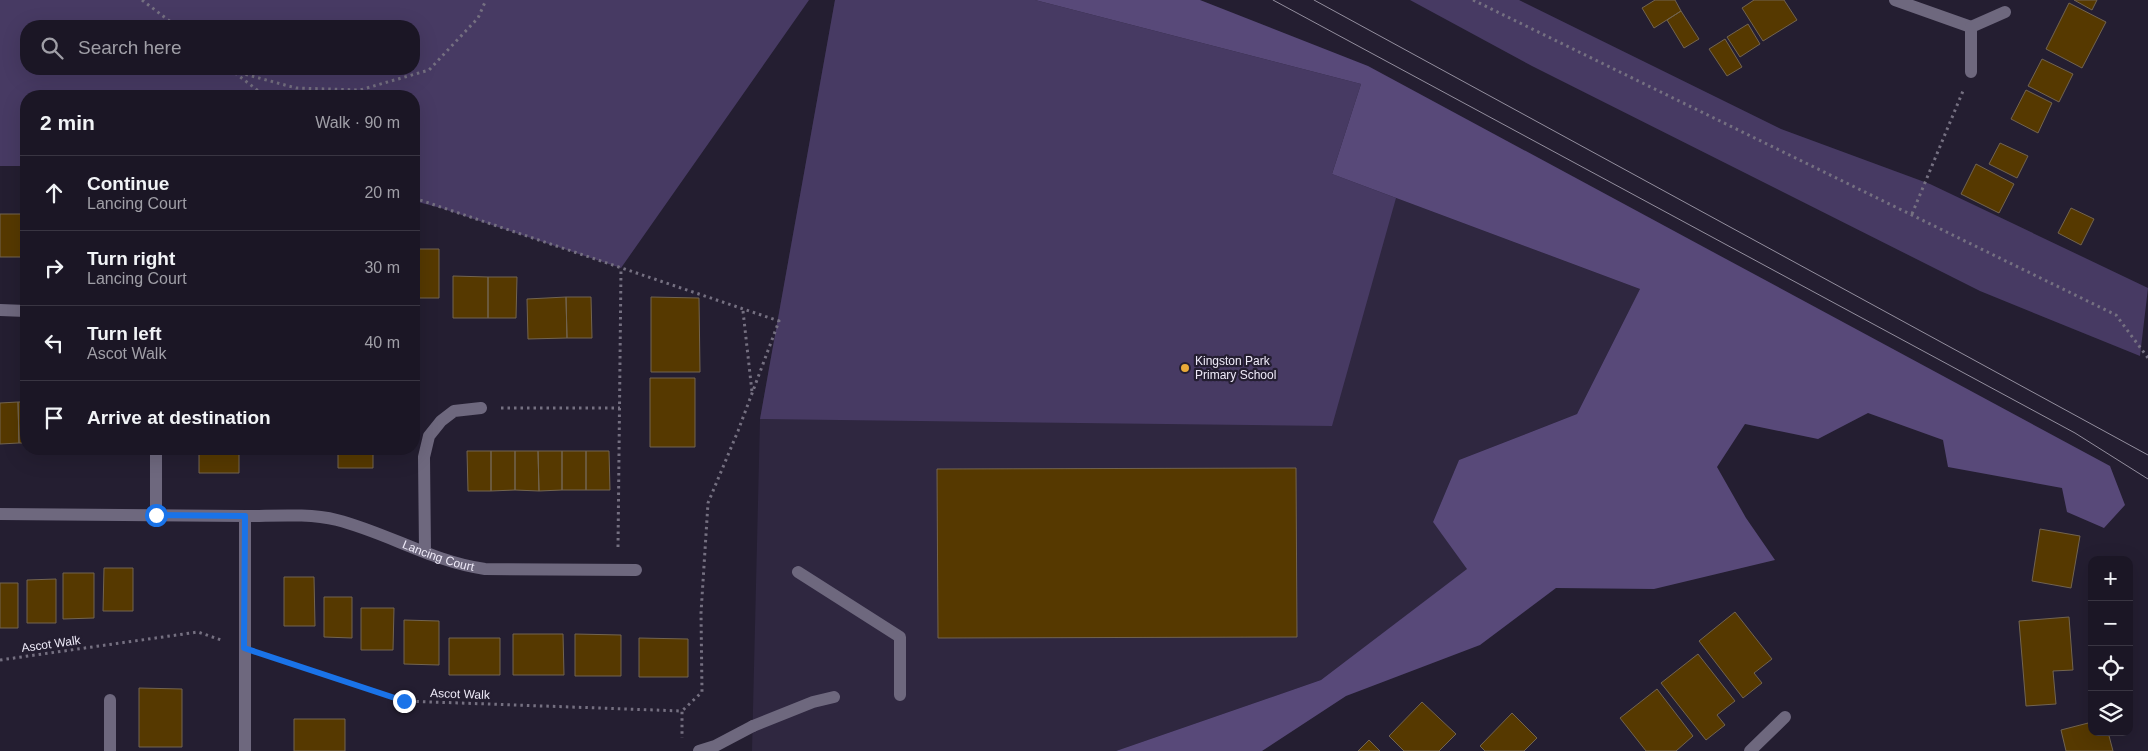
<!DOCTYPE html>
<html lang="en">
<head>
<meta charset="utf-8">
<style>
  :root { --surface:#1b1625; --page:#241f2d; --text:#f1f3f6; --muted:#a09fa7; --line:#393542 }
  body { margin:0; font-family:Helvetica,sans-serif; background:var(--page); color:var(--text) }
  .controls { position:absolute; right:15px; bottom:15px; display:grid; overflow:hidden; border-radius:10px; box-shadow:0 5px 20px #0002 }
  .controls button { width:45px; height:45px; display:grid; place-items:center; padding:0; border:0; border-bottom:1px solid var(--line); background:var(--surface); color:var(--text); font:25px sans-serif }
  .stop { position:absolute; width:15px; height:15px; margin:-11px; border:4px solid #1a73e8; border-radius:50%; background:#fff }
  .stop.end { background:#1a73e8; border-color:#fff; box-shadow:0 1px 5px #0008 }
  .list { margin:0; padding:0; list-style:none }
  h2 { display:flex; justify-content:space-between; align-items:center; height:65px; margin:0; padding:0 20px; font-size:21px }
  h2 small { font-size:16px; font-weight:400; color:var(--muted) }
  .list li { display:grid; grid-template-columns:32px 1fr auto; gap:15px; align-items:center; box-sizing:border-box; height:75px; padding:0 20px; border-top:1px solid var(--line) }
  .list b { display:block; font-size:19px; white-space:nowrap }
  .list p { margin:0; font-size:16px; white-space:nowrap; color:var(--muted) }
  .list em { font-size:16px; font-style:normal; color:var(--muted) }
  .icon { flex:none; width:28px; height:28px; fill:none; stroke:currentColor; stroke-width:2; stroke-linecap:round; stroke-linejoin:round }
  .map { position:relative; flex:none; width:2148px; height:751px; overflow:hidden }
  .search { position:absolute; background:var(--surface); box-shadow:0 5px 20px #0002; left:20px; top:20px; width:400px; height:55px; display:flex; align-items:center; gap:12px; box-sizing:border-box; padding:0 18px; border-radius:20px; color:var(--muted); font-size:19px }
  .panel { position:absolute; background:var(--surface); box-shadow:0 5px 20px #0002; left:20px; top:90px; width:400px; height:365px; border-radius:20px }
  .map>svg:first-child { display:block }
</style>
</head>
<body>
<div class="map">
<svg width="2148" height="751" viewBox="0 0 2148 751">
  <rect width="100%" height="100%" fill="#241e31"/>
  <path fill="#2f2740" d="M835 0H1035L1332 174 1640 289 1577 414 1459 460 1433 522 1468 569 1321 680 1116 751H752L760 419Z"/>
  <path fill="#473a63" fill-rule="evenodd" d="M0 0H809L621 268 441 208 414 201V96H26V166H0ZM26 26H414V69H26Z
    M835 0H1035L1361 84 1332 174 1396 198 1332 426 760 419Z
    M1410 0H1519L1781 129 1930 184 2148 288 2140 356 1980 291 1532 66Z"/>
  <path fill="#584979" d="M1035 0H1200L1368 66 2110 466 2125 505 2104 528 2067 512 2062 488 1948 467 1943 440 1868 413 1818 439 1745 424 1717 467 1746 518 1775 560 1654 589 1556 588 1480 645 1346 696 1262 751H1116L1321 680 1467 569 1433 522 1459 460 1577 414 1640 289 1332 174 1361 84Z"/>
  <path fill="#563900" stroke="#726450" d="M1655 0H1675L1681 11 1654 28 1642 8Z
    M1754 0H1784L1797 20 1763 41 1742 8Z
    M2074 0H2097L2092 10Z
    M2069 3 2106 22 2082 68 2046 49Z
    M1681 11 1699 39 1684 48 1667 20Z
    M1748 24 1760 44 1740 57 1727 37Z
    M1725 39 1742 67 1727 76 1709 49Z
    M2042 59 2073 74 2059 102 2028 86Z
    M2026 90 2052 103 2038 133 2011 119Z
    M2000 143 2028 156 2017 178 1989 164Z
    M1976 164 2014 184 1999 213 1961 194Z
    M2071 208 2094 219 2081 245 2058 233Z
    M0 214H26V257H0Z
    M414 249H439V298H414Z
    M453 276 488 277V318H453Z
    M488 277H517L516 318H488Z
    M566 297H591L592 338H567Z
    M566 297 567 338 528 339 527 299Z
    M651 297 699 298 700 372H651Z
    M650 378H695V447H650Z
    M18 402 19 443 0 444V403Z
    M18 402H26V443H19Z
    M199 449H239V473H199Z
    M338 449H373V468H338Z
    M467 451H491V491H468Z
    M491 451H515V490L491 491Z
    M515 451H538L539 491 515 490Z
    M538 451H562V490L539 491Z
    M562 451H586V490H562Z
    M586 451H609L610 490H586Z
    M1296 468 1297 637 938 638 937 469Z
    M2040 529 2080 536 2071 588 2032 581Z
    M104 568H133V611H103Z
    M63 573H94V618L63 619Z
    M284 577H314L315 626H284Z
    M56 579V623H27V580Z
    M0 583H18V628H0Z
    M324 597H352V638L324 637Z
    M361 608H394L393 650H361Z
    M1735 612 1772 659 1754 673 1762 683 1743 698 1699 641Z
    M2069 617 2073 670 2053 671 2056 704 2026 706 2019 621Z
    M404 620 439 621V665L404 664Z
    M513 634H563L564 675H513Z
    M575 634 621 635V676H575Z
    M449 638H500V675H449Z
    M639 638 688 639V677H639Z
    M1698 654 1735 701 1717 715 1725 725 1706 740 1661 683Z
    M139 688 182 689V747H139Z
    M1657 689 1693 736 1676 751H1646L1620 718Z
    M1422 702 1456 734 1439 751H1404L1389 736Z
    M1512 713 1537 738 1524 751H1485L1480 746Z
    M294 719H345V751H294Z
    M2092 722V732H2108L2113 751H2066L2061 730Z
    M1369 740 1380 751H1358Z"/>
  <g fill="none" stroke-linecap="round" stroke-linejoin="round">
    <path stroke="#757081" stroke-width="3" stroke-dasharray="2.5 4" stroke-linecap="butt" d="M142 0 176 26
      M1473 0 2116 315 2148 358
      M230 69 265 96
      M233 71 296 88 360 90 429 70 478 18 486 0
      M414 198 779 321 738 431 708 503 701 613 702 692 682 711
      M1912 214 1963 91
      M743 311 752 392
      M501 408H620
      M618 547 621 268
      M268 655 404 701 682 711V738
      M0 660 198 632 224 641"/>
    <path stroke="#6e687e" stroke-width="12" d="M798 572 900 637V695
      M753 726 813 702 834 697"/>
    <g stroke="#6e687e" stroke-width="12">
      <path d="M1895 0 1971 27"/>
      <path d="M1971 72V27L2005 12"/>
      <path d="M0 310 26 311"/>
      <path d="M156 449V515"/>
      <path d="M0 514 245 516V751"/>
      <path id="s1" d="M245 516C274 516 308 513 337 520 388 533 433 562 485 569L636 570"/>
      <path d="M425 550 424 457 429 436 441 421 454 411 481 408"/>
      <path d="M110 700V751"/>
      <path d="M699 751 715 746 753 726"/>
      <path d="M1750 751 1785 717"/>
    </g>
    <path stroke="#938e9e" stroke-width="1" d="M1273 0 2075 433 2148 479
      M1314 0 2148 455"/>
  </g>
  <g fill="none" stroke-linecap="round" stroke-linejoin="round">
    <path stroke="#1a73e8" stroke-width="6" d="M156 515 245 516 244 648 404 701"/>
  </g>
  <circle fill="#eaaa39" stroke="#241e31" stroke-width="2" cx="1185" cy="368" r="5"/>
  <g text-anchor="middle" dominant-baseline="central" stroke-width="4.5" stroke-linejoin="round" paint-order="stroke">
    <g font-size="12" fill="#eeeaf8" stroke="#241e31" text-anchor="start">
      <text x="1195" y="361">Kingston Park<tspan x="1195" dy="14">Primary School</tspan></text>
    </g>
    <g font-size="12" fill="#eeeaf8" stroke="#241e31">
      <text stroke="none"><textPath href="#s1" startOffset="200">Lancing Court</textPath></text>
      <text transform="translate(51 644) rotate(-8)">Ascot Walk</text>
      <text transform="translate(460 694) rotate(2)">Ascot Walk</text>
    </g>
  </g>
</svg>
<div class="controls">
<button>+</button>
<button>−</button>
<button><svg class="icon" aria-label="locate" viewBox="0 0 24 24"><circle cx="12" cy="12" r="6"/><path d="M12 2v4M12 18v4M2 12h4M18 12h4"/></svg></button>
<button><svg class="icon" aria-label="layers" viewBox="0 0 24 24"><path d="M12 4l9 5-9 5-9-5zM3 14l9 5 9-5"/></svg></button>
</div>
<div class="stop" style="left:156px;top:515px"></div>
<div class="stop end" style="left:404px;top:701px"></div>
<div class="search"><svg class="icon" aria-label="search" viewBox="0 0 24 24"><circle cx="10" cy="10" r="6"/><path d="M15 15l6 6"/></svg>Search here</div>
<section class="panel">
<h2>2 min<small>Walk · 90 m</small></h2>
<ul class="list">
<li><svg class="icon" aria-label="ahead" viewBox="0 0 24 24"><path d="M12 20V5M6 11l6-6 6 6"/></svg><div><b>Continue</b><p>Lancing Court</p></div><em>20 m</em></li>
<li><svg class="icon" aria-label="right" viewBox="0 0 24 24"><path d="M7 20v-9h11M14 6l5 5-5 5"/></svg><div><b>Turn right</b><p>Lancing Court</p></div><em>30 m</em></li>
<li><svg class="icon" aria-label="left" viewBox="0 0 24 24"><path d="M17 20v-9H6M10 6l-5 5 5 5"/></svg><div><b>Turn left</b><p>Ascot Walk</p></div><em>40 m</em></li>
<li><svg class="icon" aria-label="arrive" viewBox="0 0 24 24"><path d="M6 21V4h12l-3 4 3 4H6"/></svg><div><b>Arrive at destination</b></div></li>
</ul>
</section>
</div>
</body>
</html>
